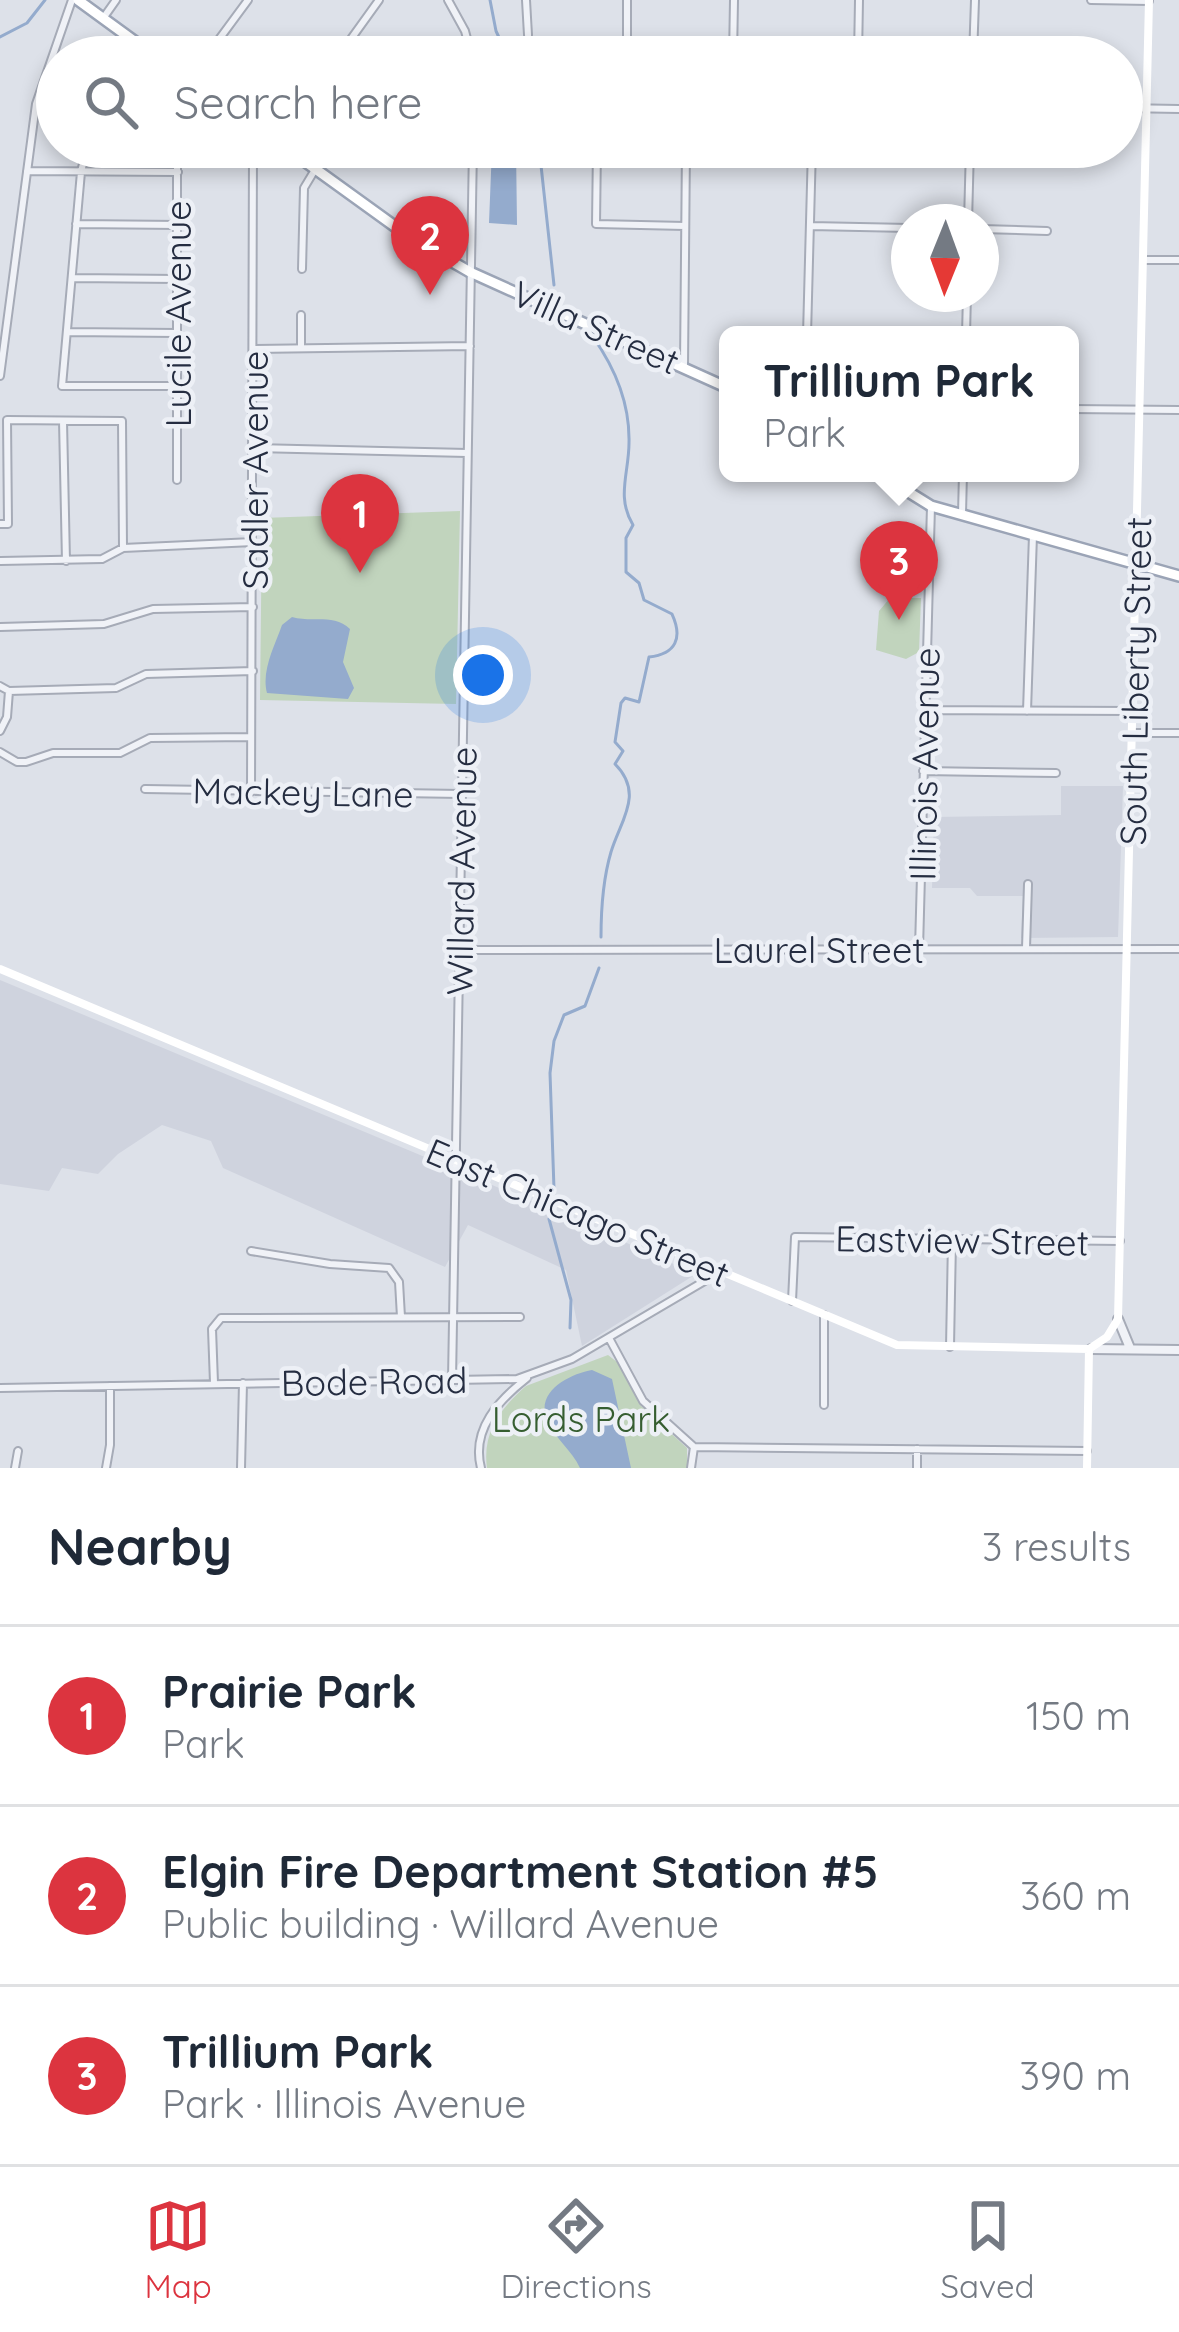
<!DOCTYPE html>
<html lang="en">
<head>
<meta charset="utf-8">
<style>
  :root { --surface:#fff; --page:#f6f6f7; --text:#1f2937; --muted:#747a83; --line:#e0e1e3; --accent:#dc343f }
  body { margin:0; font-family:Quicksand,sans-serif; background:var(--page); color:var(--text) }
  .compass { position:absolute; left:891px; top:204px; width:108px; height:108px; border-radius:50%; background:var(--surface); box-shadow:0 6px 18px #0003; rotate:181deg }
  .you { position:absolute; left:483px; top:675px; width:42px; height:42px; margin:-30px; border:9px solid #fff; border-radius:50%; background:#1a73e8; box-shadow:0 0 0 18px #1a73e833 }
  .badge { display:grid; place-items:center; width:78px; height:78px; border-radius:50%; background:var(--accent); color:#fff; font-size:39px; font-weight:700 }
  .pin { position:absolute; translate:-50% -99px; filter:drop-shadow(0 3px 6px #0008) }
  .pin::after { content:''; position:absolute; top:63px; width:42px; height:36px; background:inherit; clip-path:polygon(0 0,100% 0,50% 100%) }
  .popup { position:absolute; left:719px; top:326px; width:360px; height:156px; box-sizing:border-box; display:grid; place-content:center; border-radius:18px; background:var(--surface); filter:drop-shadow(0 3px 9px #0005); font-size:39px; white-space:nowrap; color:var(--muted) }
  .popup b { font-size:45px; color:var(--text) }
  .popup::after { content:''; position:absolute; left:50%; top:100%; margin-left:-24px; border:24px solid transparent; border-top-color:var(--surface) }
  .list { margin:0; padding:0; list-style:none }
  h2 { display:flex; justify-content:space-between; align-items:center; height:156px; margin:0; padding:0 48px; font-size:51px }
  h2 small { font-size:39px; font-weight:400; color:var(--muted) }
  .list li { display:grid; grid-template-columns:78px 1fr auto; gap:36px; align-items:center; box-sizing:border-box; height:180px; padding:0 48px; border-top:3px solid var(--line) }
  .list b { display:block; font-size:45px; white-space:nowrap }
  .list p { margin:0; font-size:39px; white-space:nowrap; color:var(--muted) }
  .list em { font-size:39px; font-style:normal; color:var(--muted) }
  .icon { flex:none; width:66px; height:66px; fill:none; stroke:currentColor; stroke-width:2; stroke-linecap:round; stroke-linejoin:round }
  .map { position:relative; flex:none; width:1179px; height:1468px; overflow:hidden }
  .search { position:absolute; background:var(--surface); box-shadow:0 6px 18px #0003; left:36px; right:36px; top:36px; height:132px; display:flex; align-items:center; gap:30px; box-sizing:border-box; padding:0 42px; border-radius:66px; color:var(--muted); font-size:45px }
  .sheet { height:696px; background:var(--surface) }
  nav { display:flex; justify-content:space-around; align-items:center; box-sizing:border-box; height:168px; border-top:3px solid var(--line); background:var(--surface); font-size:33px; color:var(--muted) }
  nav a { display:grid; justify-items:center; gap:6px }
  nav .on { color:var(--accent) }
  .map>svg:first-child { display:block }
</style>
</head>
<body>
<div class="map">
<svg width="1179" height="1468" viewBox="0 0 1179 1468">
  <rect width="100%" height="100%" fill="#dde1e9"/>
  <path fill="#cfd3de" d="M1061 786H1123L1118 937 1021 938 1023 896H977L970 888H932L934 817 1061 815Z
    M0 980 569 1217 696 1274 582 1346 566 1270 468 1225 445 1267 223 1168 211 1141 162 1125 118 1154 98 1174 62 1168 49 1191 0 1184Z"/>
  <path fill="#c1d4bd" d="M460 511 456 704 260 700 262 518Z
    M890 598H921L919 652 906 659 876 650 879 611Z
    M608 1355 617 1362 641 1406 687 1448V1468H487C482 1432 501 1408 526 1386Z"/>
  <path fill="#94abcd" d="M492 147H516L517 225 489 223Z
    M292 617C312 623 334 613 350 629L343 662 354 688 348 699 267 693C261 671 275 645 282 625Z
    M592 1370 612 1379 631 1468H580C572 1450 554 1438 547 1420 535 1391 570 1374 592 1370Z"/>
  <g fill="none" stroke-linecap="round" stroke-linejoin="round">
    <path stroke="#94abcd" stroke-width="3" d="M490 0 496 31 508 57
      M0 37 27 23 45 0
      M539 147 554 285
      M593 337C615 368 630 404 629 443 629 473 616 497 633 525L626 538V572L639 583 644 600 672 614C683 638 676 654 649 657L639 702 625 698 621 703 615 742 623 751 615 764C645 794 620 821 611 852 603 879 601 909 601 937
      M554 1189 550 1073 554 1041 564 1015 585 1006 599 968
      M549 1219 571 1300 570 1328"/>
    <g stroke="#a6abb7" stroke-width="10">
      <path id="minor" d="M448 0 465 31 472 57
        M526 0 528 35
        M1091 0 1149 1
        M104 17 116 0
        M119 57 120 56
        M206 57 248 0
        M338 57 379 0
        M627 57V0
        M733 57 734 0
        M858 57 859 0
        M973 57 975 0
        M1122 108 1179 109
        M87 147 81 172 62 386H177
        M597 147 596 224 685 226
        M27 171 178 172
        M968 222 970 147
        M76 224 179 225
        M810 226 909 228
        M981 229 1047 231
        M1144 260H1179
        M302 269 304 188 316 168
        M72 278 178 279
        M67 332 177 333
        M807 335 812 147
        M966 335 967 294
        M301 348V315
        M255 349 470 346
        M684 366 686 147
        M0 376 36 104 72 0
        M1070 409 1179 410
        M63 421 66 561
        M255 448 467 453
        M177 480V147
        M962 514 963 473
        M0 524H8L7 420 122 421 123 548
        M0 561 102 559 123 548 253 542
        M0 627 104 624 153 609 253 607
        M0 686 9 691 116 688 146 674 253 671
        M925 710 1134 711
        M1027 711 1033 535
        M0 731 7 717 9 691
        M1133 733H1179
        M0 752 17 762H26L53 753H120L150 738 251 737
        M923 771 1056 773
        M145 789 462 794
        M251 792 253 147
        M1026 948 1028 884
        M919 949 931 506
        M459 950 1179 949
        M251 1251 330 1264 389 1268 399 1282 401 1317
        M792 1301 795 1237 1120 1241
        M609 1338 643 1401 694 1447 691 1468
        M950 1347 952 1240
        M452 1380 473 147
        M214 1383 212 1329 221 1318 520 1317
        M0 1388 517 1379 572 1359 720 1272
        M824 1405V1315
        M694 1447 1087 1451
        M15 1468 18 1451
        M106 1468 110 1445V1386
        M241 1468 243 1383
        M481 1468C471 1429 499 1400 527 1378
        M917 1468V1449"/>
    </g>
    <g stroke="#a6abb7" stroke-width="12">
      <path id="tertiary" d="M1118 1319 1130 1348
        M1091 1349 1179 1350"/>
    </g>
    <g stroke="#9ba4b6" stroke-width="14">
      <path id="primary" d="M78 0 156 57
        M285 147 411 238 470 272 728 388
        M878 473 931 506 1179 576"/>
    </g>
    <use href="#minor" stroke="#f0f2f7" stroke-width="6"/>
    <use href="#tertiary" stroke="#f0f2f7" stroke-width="8"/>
    <path stroke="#fff" stroke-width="8" d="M0 969 897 1345 1089 1349
      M1089 1349 1107 1337 1118 1319 1149 0
      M1087 1468 1089 1349"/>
    <use href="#primary" stroke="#fff" stroke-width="9"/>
  </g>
  <g text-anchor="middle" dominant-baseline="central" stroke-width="9" stroke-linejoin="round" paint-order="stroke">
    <g font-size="36" fill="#252d41" stroke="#edf0f6">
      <text transform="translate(177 314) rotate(-90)">Lucile Avenue</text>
      <text transform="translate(596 327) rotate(24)">Villa Street</text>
      <text transform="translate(254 470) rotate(-90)">Sadler Avenue</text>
      <text transform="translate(1135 681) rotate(-89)">South Liberty Street</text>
      <text transform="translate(924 764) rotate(-89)">Illinois Avenue</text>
      <text transform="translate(303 792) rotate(1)">Mackey Lane</text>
      <text transform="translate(461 871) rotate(-89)">Willard Avenue</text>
      <text x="819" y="949">Laurel Street</text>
      <text transform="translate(578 1212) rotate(23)">East Chicago Street</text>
      <text transform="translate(962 1240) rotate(1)">Eastview Street</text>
      <text transform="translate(374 1381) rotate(-1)">Bode Road</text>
    </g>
    <g font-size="36" fill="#365e31" stroke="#edf0f6">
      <text x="581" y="1418">Lords Park</text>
    </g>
  </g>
</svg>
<svg class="compass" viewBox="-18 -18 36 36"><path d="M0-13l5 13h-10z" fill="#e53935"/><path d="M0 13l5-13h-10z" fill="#747a83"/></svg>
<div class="you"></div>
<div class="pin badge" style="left:360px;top:573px">1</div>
<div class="pin badge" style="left:430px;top:295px">2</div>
<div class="pin badge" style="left:899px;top:620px">3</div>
<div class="popup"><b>Trillium Park</b>Park</div>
<div class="search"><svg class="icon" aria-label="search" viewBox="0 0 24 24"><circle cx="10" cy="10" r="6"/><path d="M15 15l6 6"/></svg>Search here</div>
</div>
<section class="sheet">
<h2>Nearby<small>3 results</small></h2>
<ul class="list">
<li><span class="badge">1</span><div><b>Prairie Park</b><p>Park</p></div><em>150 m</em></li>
<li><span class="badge">2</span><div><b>Elgin Fire Department Station #5</b><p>Public building · Willard Avenue</p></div><em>360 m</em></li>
<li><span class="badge">3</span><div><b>Trillium Park</b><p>Park · Illinois Avenue</p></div><em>390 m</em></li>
</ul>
</section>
<nav>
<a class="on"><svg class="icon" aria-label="map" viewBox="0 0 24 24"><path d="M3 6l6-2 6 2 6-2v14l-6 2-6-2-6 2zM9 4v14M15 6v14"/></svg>Map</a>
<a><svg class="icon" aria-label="directions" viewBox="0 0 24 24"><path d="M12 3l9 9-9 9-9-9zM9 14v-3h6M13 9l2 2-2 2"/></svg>Directions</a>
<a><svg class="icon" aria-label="saved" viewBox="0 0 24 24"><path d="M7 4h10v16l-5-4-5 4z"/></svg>Saved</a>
</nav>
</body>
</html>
